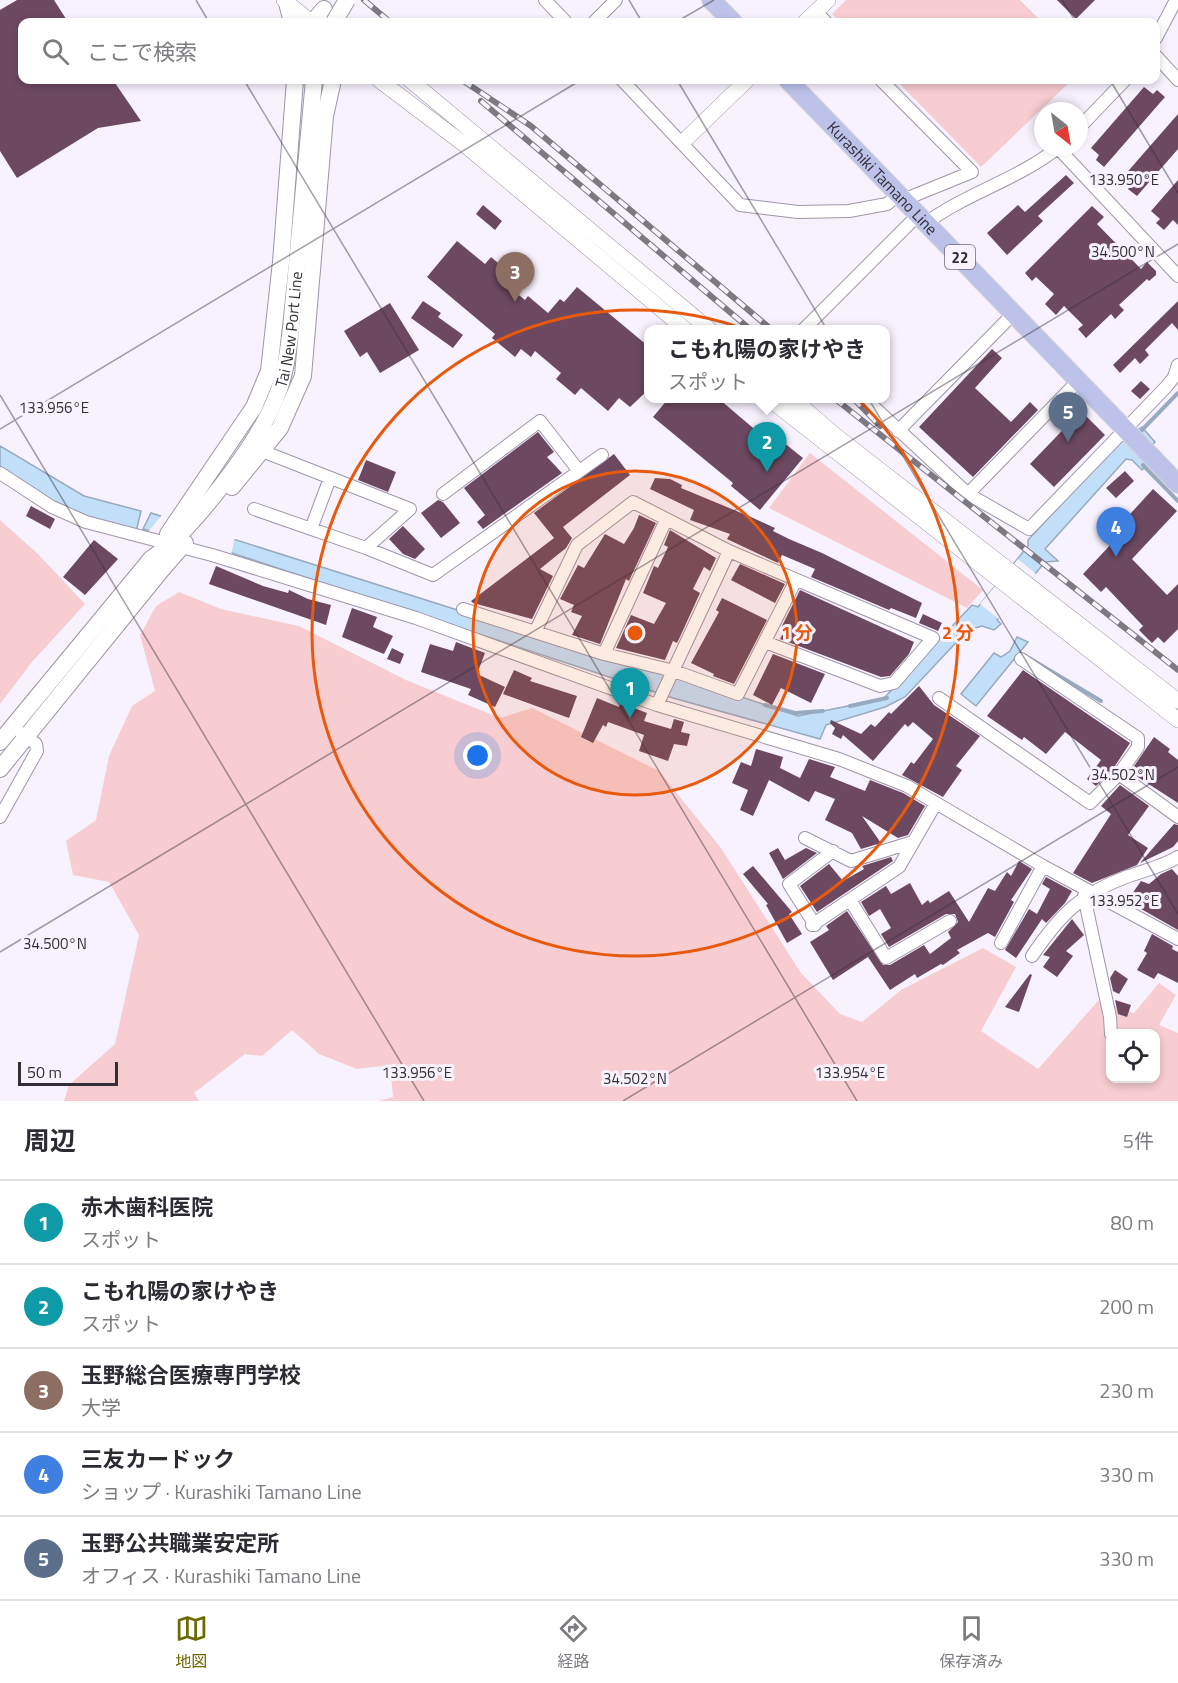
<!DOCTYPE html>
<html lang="ja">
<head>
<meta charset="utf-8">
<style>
  :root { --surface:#fff; --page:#f2f2f3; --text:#2b2b33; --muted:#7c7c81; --line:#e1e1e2; --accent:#6d6800 }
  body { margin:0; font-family:"Titillium Web","Noto Sans JP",sans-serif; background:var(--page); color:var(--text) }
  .controls { position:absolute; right:18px; bottom:18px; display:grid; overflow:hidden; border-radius:12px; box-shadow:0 3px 9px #0003 }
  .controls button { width:54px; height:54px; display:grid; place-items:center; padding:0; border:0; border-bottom:2px solid var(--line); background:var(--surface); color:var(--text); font:30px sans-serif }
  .compass { position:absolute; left:1034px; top:102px; width:54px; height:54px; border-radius:50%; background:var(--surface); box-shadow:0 3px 9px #0003; rotate:149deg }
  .scale { position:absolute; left:18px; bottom:15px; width:100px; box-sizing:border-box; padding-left:6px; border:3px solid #332f37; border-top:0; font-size:16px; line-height:21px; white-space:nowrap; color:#332f37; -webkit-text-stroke:4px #f8f2ff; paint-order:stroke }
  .you { position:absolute; left:478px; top:756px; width:21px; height:21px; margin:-15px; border:4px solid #fff; border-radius:50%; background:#1a73e8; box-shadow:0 0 0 9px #1a73e833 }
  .badge { display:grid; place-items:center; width:39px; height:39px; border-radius:50%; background:var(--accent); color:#fff; font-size:20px; font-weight:700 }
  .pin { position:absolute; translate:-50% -50px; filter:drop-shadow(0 2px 3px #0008) }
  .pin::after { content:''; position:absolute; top:32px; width:21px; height:18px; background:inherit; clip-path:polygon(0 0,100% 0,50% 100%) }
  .popup { position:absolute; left:644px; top:325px; width:246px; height:78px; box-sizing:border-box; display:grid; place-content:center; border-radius:12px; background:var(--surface); filter:drop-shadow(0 2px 4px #0005); font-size:20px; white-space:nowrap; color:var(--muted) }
  .popup b { font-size:22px; color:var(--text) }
  .popup::after { content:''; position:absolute; left:50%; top:100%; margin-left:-12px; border:12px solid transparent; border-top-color:var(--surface) }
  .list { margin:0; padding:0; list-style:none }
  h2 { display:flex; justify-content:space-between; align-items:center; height:78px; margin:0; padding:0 24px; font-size:26px }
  h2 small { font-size:20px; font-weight:400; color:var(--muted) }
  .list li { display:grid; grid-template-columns:39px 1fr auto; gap:18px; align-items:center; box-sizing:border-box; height:84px; padding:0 24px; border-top:2px solid var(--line) }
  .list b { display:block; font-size:22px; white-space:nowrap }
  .list p { margin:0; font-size:20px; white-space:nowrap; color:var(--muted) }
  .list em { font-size:20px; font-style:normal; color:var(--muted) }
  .icon { flex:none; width:33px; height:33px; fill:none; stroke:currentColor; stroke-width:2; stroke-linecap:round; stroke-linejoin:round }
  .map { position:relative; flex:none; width:1178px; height:1101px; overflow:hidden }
  .search { position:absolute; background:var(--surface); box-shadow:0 3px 9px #0003; left:18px; right:18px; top:18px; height:66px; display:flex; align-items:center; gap:15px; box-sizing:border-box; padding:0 21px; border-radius:12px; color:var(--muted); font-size:22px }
  .sheet { height:498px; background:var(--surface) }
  nav { display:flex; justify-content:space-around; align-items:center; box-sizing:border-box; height:84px; border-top:2px solid var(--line); background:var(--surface); font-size:16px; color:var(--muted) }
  nav a { display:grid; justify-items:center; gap:3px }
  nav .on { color:var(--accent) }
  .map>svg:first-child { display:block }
</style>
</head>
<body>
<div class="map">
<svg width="1178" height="1101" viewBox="0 0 1178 1101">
  <rect width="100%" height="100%" fill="#f8f2ff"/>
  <path fill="#f7cdd1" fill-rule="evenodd" d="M846 0H1020L1042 22H841L832 14Z
    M896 80H1072L981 167Z
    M810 453 983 590 967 608 769 508Z
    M0 520 38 554 85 604 32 662 0 704Z
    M179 592 221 609 299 626 406 680 500 718 532 708 659 771 721 848 801 973 840 1014 862 1022 901 990 983 948 1016 967 981 1031 1038 1069 1098 1001 1134 1013 1159 983 1176 995 1159 1025 1178 1033V1101H378L393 1097 390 1065 357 1069 319 1054 292 1030 262 1056 245 1054 194 1093 199 1101H64L69 1085 115 1044 139 935 109 882 73 875 66 841 96 820 109 756 132 706 155 691 140 635 156 606ZM1110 1034H1156V1078H1110Z"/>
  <path fill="#c2dff9" stroke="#97aabf" stroke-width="1.5" d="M1142 427 1155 442 1142 457 1146 466 1142 470 1132 460 1126 459 1045 549 1058 561 1045 562 997 620 1001 624 994 630 982 626 968 630 905 697 885 707 826 725 820 739 673 698 232 553 143 529 151 513 489 620 680 676 798 716 883 699 972 605 978 607 1028 546V540L1114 447Z
    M0 446 84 496 141 511 136 532 84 518 51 504 0 471Z
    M1017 637 1028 642 976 706 961 694 994 653 1001 657 1010 651Z"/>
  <path fill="#f8f2ff" d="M162 515 235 537 231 555 147 533Z
    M1018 559 1036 574 999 619 980 604Z"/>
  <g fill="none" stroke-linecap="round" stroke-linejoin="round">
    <path stroke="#97aabf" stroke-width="4" d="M1141 431 1178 393
      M1143 465 1178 501
      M1024 655 1101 701
      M765 705 795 713 823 711
      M850 706 887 698"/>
  </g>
  <path fill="#6d4961" d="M17 0H54L68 22H22V80H113L141 121 98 128 17 178 0 151V10Z
    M1057 0H1095L1076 19Z
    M1144 87 1153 94 1157 90 1165 97 1104 167 1096 160 1099 155 1091 148Z
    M1178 114V149L1137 196 1128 189 1132 184 1123 177Z
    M1066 175 1074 183 1038 216 1043 221 1007 255 987 233 1018 205 1025 212Z
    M1178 180V225L1173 220 1164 230 1156 223 1160 219 1151 211Z
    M483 205 502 221 495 230 476 214Z
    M1092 206 1104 217 1097 224 1141 269 1147 262 1156 271V275L1149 281 1147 279 1119 305 1124 310 1115 319 1111 314 1086 338 1078 329 1083 325 1064 306 1056 315 1045 304 1054 294 1036 277 1032 281 1025 273Z
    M457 241 485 264 491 257 516 278 509 287 525 300 528 296 548 313 560 299 564 302 577 287 648 346V390L630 407 619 398 608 411 581 388 575 395 556 379 561 373 535 351 531 357 521 349 515 357 492 338 495 334 427 277Z
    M423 301 441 313 438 317 463 335 453 348 411 318Z
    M1178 301V330L1172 323 1145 350 1149 355 1140 364 1135 358 1120 373 1113 365Z
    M390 303 419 350 380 373 367 352 360 357 344 331Z
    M992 349 1002 358 975 388 1011 422 1030 402 1038 410 973 477 919 427Z
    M1141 381 1150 389 1140 399 1131 391Z
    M668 399H719L778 449 783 442 803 458 760 510 731 486 733 483 653 417Z
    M1081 411 1105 435 1054 487 1030 464Z
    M538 432 554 452 547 457 562 473 483 529 477 522 485 515 464 488Z
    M614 454 630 475 563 527 572 538 566 548 540 569 553 576 532 619 473 603 471 601 554 538 534 513Z
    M366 460 396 472 388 492 358 480Z
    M1125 471 1134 481 1116 498 1106 488Z
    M655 478 670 479 682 485 681 488 751 517 775 528 773 531 789 539 822 553 922 603 916 618 891 608 889 610 811 577 815 569 782 555 778 563 727 539 730 534 690 520 694 510 650 489Z
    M1153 489 1177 511 1132 559 1167 595 1178 584V629L1164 643 1158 637 1152 643 1139 630 1143 626 1106 587 1101 592 1083 574 1115 540 1110 536Z
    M438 500 443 502 460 523 441 538 421 513Z
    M31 506 55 519 50 529 26 516Z
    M639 515 656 523 629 581 626 579 600 644 572 635 582 616 571 612 574 605 560 599 578 565 584 568 605 534 624 544 634 528Z
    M403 526 425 549 415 559 403 554 389 539Z
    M670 530 716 558 710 571 704 567 693 589 700 593 679 639 677 643 673 641 665 660 616 648 631 615 654 624 666 603 643 593 654 566 658 568 668 547 664 545Z
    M94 540 118 559 85 595 63 577Z
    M740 564 785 584 775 603 731 580Z
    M216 566 263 586 288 593 289 590 308 599 331 605 326 625 209 584Z
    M800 590 914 642 909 654 890 676 881 677 780 639 786 628 782 626Z
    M722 598 767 620 734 684 713 676 714 674 691 663 719 612 716 610Z
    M352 608 377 617 373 627 393 636 384 654 342 637Z
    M923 614 942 623 938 631 919 623Z
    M456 642 485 653 477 674 505 687 495 707 468 695 471 689 421 672 430 644 453 651Z
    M392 648 404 654 400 664 387 659Z
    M773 654 825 674 811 703 781 688 772 705 753 695Z
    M514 670 532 678 530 681 577 696 569 718 503 694Z
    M1023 670 1130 743 1113 769 1096 786 1087 779 1101 760 1065 732 1046 754 1024 737 1022 740 987 716Z
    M919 686 934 705 980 736 956 766 962 770 943 797 902 775 911 762 914 764 933 739 913 722 908 727 905 724 873 761 843 735 841 739 832 734 835 728 830 723 831 720 861 734 871 724 875 727 889 712 891 714Z
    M597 698 619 707 621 703 647 713 644 721 671 729 674 719 684 722 681 732 690 734 687 746 674 744 668 761 639 751 644 735 608 722 606 727 603 725 593 743 581 737Z
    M1154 737 1170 749 1168 752 1178 760V803L1130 772Z
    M756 749 783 757 780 768 800 778 809 759 835 767 830 777 865 791 870 780 903 793 925 806 908 835 898 838 862 816 881 843 861 849 852 833 825 820 835 799 815 791 809 802 769 780 753 816 740 810 748 790 732 783 741 762 751 766Z
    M1120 785 1149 806 1128 835 1148 848 1137 865 1092 883 1073 873 1111 814 1101 806Z
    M1174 824 1178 825V841L1173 847 1140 863Z
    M778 848 785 860 806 848 817 853 783 879 769 853Z
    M891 857 893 861 817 912 800 886 829 864 843 881 864 869 862 866Z
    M1019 861 1032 869 1011 900 1014 902 995 937 988 933 957 950 960 953 943 965 941 964 917 978 915 974 890 990 868 957 833 980 810 942 829 930 826 926 847 911 883 965H890L924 945 930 954 951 938 948 932 958 922 955 914H946L889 947 881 934 891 928 880 909 869 916 861 902 886 886 891 894 910 883 922 905 928 900 930 903 949 891 969 922 988 888 995 891 1007 872 1011 876Z
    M753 866 792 912 789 914 802 934 787 943 766 905 768 904 743 874Z
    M1172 869 1178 876V930L1127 901 1141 881 1149 884 1161 874Z
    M1046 877 1072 891 1065 903 1046 923 1042 919 1016 958 1005 950 1029 909 1037 914 1050 889 1042 884Z
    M1072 919 1084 935 1066 951 1073 956 1057 977 1043 967 1050 957 1043 955Z
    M1152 934 1173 946 1172 949 1178 952V983L1158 973 1154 979 1137 970 1147 953 1144 951Z
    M1115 970 1128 979 1119 994 1113 991 1110 978Z
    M1030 974 1032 975 1019 1012 1005 1007Z
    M1115 1000 1131 1005 1127 1017 1118 1014Z"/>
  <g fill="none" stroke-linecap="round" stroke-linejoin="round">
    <g stroke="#9f95a9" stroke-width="14">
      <path id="minor" d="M545 0 566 22
        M816 12 826 22
        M594 22 616 0
        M1156 38 1176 0
        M1156 56 1178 80
        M622 80 740 205 798 212 849 211 887 204 898 195
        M881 80 972 172 903 200
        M1079 128 1125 80
        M1058 148 1178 276
        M926 223C967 193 1017 180 1059 147
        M803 330 918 215
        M864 398 968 494 1029 529 1166 387 1174 377 1178 365
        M898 431 1014 313
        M0 473 52 507 86 522 212 555 416 618 657 705 839 759 907 786 1043 866 1178 939
        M443 494 540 421 579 471
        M968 494 1079 380
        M254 509 366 548 410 509 262 451
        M311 529 330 478
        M366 548 433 575 602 455
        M463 609 604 654 674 671 738 694 796 580
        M535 632 577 545 633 502 729 551 933 638 894 683 880 686 765 642
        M604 654 666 520
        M939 698 1090 803 1119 774 1138 747V738L1021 659
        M657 705 729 551
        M1119 774 1178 817
        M0 817 37 751 36 744 21 733
        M805 838 851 861 913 842
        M1084 896 1110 1017 1111 1034
        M850 900 886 958 950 921
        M812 925 899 867 936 803
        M815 925 789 884 833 851
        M1001 943 1043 866
        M1032 956C1059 916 1080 894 1126 877 1143 871 1163 866 1178 857"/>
    </g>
    <g stroke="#9f95a9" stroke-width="16">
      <path id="tertiary" d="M284 0 311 22
        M805 22 828 0
        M379 80 465 145 686 330
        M410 80 710 330
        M683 142 747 80
        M768 398 1178 720
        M792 398 836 436 1178 701"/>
    </g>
    <g stroke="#9f95a9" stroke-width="18">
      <g id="secondary">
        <path d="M287 3 292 22"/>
        <path d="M313 22 324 9"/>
        <path d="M232 487 280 428 303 376 325 116 333 80"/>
        <path d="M168 534 254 407 269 371 281 262 295 80"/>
        <path d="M163 568 185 543"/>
        <path id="s1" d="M0 742 151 559C191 532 257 445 275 400 285 377 288 353 291 328L314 80"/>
        <path d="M0 769 163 568 166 560"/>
      </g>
    </g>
    <g stroke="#d6d5d7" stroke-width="20">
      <g id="primary">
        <path d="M711 0 733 22"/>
        <path id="s2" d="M788 80 1178 484"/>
      </g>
    </g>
    <use href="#minor" stroke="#fff" stroke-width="12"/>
    <use href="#tertiary" stroke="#fff" stroke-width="15"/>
    <use href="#secondary" stroke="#fff" stroke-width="16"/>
    <use href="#primary" stroke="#bcc2e9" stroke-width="18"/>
    <g stroke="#7d7882" stroke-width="6">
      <path id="rail" d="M364 0 390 22
        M462 80 531 126 772 330
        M481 101 751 330
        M834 398 1178 670
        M853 398 880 426"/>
    </g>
    <use href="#rail" stroke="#f8f2ff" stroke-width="4" stroke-dasharray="11" stroke-linecap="butt"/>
    <g stroke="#9f95a9" stroke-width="18" stroke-linecap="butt">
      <path id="secondary-bridge" d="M334 22 347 0"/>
    </g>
    <use href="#secondary-bridge" stroke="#fff" stroke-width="16"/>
  </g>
  <path fill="none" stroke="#332f37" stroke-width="1.5" stroke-opacity="0.45" d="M196 0 209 22M629 0 642 22M1062 0 1076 22M676 22 714 0M244 80 857 1101M677 80 1178 914M1110 80 1178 193M0 395 424 1101M0 429 581 80M0 952 1178 244M623 1101 1178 767"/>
  <circle cx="635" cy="633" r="162" fill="#e8590c" fill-opacity=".12"/>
  <g fill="none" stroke="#e8590c" stroke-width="3">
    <circle cx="635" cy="633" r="162"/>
    <circle cx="635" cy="633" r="323"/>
  </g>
  <g text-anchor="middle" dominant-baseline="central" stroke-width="6" stroke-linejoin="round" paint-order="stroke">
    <rect fill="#f8f2ff" stroke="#6e6a73" stroke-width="1.5" x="945" y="245" width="30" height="24" rx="4.5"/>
    <g font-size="15" font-weight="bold" fill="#332f37">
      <text x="960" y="257">22</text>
    </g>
    <g font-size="16" fill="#332f37" stroke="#f8f2ff">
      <text stroke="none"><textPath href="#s2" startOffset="136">Kurashiki Tamano Line</textPath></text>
      <text stroke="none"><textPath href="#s1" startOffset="513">Tai New Port Line</textPath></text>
    </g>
  </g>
  <g font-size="15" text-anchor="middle" fill="#332f37" stroke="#f8f2ff" stroke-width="6" stroke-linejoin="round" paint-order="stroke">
    <text x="1124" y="185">133.950°E</text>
    <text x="1123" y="257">34.500°N</text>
    <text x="54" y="413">133.956°E</text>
    <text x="1123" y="780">34.502°N</text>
    <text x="1124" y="906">133.952°E</text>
    <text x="55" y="949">34.500°N</text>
    <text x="417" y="1078">133.956°E</text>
    <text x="850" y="1078">133.954°E</text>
    <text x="635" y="1084">34.502°N</text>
  </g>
  <circle cx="635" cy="633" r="9" fill="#e8590c" stroke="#f8f2ff" stroke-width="3"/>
  <g font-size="18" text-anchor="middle" font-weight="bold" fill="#e8590c" stroke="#f8f2ff" stroke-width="6" stroke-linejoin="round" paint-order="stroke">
    <text x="797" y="639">1 分</text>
    <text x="958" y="639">2 分</text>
  </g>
</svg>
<div class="controls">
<button><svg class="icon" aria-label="locate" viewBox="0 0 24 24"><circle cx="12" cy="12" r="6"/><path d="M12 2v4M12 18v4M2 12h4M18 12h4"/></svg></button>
</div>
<svg class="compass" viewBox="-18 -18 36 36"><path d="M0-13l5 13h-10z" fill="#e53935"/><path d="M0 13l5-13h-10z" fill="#7c7c81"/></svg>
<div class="scale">50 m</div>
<div class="you"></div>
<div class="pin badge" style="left:630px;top:718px;background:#0f9aa8">1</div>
<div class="pin badge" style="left:767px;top:472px;background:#0f9aa8">2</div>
<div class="popup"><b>こもれ陽の家けやき</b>スポット</div>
<div class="pin badge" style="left:515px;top:302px;background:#8d6e63">3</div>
<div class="pin badge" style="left:1116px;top:557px;background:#3f7fe0">4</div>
<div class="pin badge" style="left:1068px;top:442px;background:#5c6f8a">5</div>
<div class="search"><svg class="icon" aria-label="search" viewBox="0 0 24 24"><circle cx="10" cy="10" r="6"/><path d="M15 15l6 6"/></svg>ここで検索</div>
</div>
<section class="sheet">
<h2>周辺<small>5件</small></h2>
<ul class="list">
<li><span class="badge" style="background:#0f9aa8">1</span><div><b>赤木歯科医院</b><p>スポット</p></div><em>80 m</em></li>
<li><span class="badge" style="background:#0f9aa8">2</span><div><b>こもれ陽の家けやき</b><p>スポット</p></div><em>200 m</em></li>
<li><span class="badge" style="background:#8d6e63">3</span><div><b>玉野総合医療専門学校</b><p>大学</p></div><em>230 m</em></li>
<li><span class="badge" style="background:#3f7fe0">4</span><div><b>三友カードック</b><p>ショップ · Kurashiki Tamano Line</p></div><em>330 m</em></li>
<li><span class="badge" style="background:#5c6f8a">5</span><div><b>玉野公共職業安定所</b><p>オフィス · Kurashiki Tamano Line</p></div><em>330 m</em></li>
</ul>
</section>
<nav>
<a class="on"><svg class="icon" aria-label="map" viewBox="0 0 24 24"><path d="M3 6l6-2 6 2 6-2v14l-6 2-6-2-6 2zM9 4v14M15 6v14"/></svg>地図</a>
<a><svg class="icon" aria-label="directions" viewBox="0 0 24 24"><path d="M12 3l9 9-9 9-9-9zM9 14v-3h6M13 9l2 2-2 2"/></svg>経路</a>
<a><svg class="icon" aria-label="saved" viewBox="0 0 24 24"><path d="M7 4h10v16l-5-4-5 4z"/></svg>保存済み</a>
</nav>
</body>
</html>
